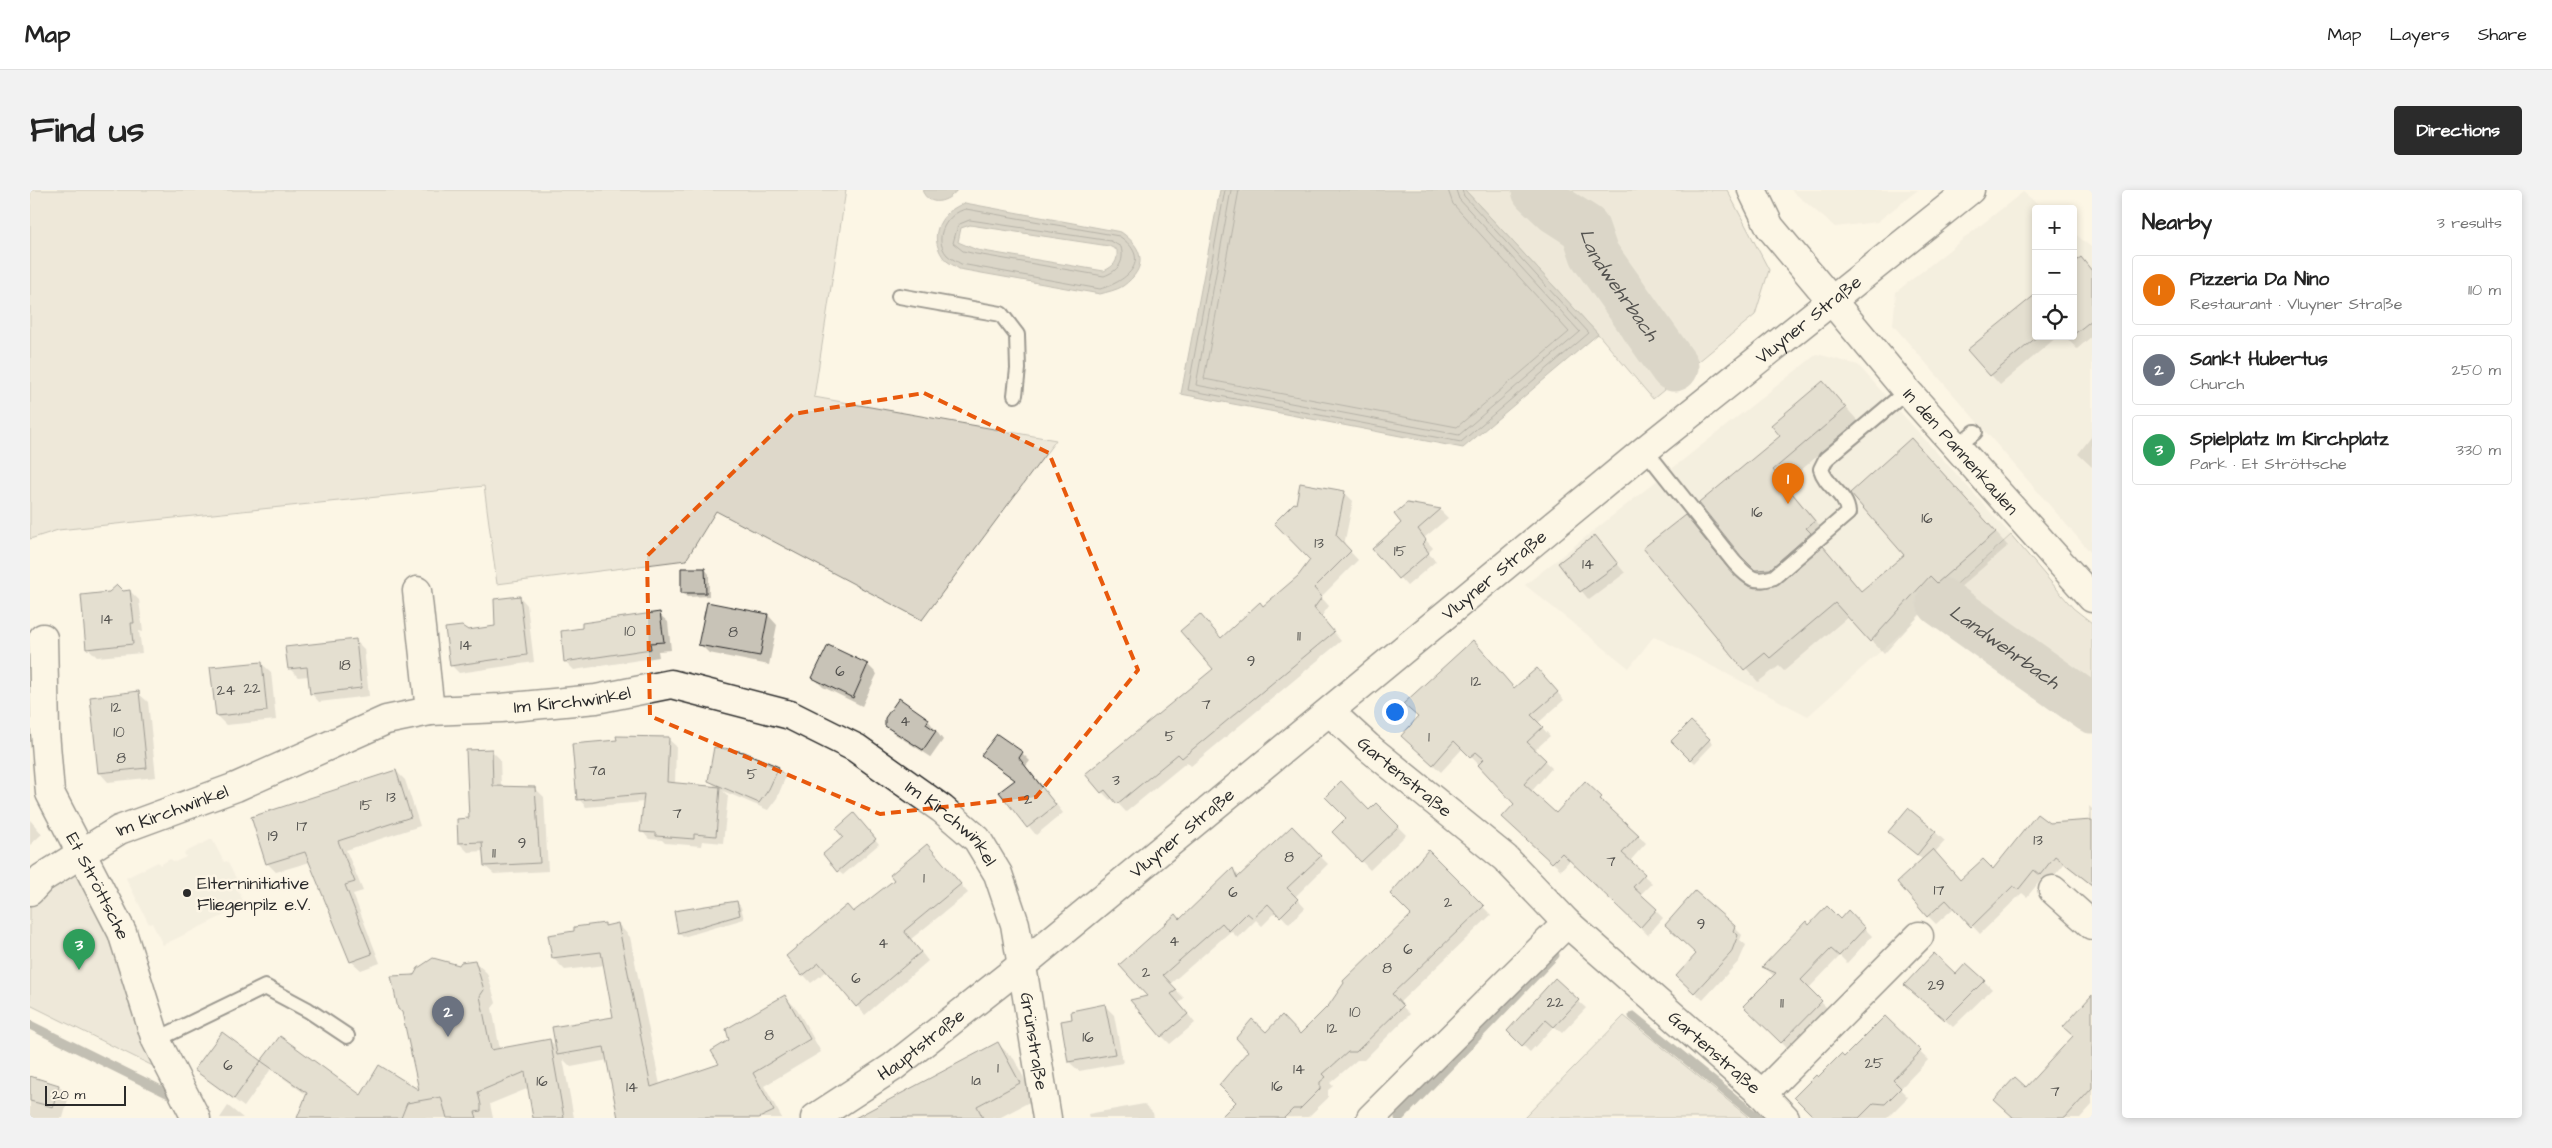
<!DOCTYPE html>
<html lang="en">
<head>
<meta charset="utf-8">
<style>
  :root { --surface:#fff; --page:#f2f2f2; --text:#222; --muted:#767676; --line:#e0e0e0; --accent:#2b2b2b }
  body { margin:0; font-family:"Architects Daughter",sans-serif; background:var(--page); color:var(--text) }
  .controls { position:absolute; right:15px; top:15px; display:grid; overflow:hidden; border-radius:5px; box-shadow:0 2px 8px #0003 }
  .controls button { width:45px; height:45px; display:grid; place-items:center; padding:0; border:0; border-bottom:1px solid var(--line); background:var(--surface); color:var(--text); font:25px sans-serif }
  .scale { position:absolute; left:15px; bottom:12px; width:81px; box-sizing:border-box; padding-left:5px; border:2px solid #2b2b2b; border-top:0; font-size:14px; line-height:18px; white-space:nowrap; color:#2b2b2b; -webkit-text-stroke:4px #fcf5e5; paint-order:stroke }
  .you { position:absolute; left:1364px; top:521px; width:18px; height:18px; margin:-12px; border:4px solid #fff; border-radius:50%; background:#1a73e8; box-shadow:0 0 0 8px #1a73e833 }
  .badge { display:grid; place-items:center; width:32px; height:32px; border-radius:50%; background:var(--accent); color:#fff; font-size:16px; font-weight:700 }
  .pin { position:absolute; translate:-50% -41px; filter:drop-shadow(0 1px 2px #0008) }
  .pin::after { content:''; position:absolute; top:26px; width:18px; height:15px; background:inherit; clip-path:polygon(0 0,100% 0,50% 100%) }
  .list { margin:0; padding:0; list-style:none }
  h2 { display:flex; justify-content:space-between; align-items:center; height:65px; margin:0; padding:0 20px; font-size:21px }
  h2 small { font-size:16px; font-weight:400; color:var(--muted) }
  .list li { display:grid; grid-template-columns:32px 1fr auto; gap:15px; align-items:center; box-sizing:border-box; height:70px; margin:0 10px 10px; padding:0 10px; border:1px solid var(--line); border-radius:5px }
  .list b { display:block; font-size:19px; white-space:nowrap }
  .list p { margin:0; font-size:16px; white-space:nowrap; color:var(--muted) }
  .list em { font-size:16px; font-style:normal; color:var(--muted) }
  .icon { flex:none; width:28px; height:28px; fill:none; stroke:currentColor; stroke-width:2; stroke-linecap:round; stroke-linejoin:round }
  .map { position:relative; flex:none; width:2062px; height:928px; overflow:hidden; border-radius:5px }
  header { display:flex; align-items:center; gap:30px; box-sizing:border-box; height:70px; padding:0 25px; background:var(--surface); border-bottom:1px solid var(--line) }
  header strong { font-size:24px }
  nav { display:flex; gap:28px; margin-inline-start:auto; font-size:18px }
  .intro { display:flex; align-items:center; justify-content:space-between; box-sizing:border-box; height:120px; padding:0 30px }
  h1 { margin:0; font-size:35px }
  .button { padding:12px 22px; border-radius:5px; background:var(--accent); color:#fff; font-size:18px; font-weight:700 }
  main { display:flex; gap:30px; padding:0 30px }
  aside { flex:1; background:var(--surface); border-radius:5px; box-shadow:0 2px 8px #0003 }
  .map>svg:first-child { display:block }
</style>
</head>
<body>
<header>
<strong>Map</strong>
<nav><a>Map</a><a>Layers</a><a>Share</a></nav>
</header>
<div class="intro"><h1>Find us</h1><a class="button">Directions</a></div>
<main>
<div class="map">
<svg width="2062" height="928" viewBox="0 0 2062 928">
  <rect width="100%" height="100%" fill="#fcf5e5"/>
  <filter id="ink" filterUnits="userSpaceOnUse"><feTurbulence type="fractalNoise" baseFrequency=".02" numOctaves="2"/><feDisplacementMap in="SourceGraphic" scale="10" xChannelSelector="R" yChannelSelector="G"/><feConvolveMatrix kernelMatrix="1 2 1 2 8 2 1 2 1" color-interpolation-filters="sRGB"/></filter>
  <g filter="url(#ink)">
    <path fill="#ece6d7" d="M1761 0H1888L1847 32 1805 37Z
      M1993 2 2014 19H2006V146H2043V42L2062 58V364L1863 135 1866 102Z
      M1787 164 1828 175 1981 345 1778 526 1624 446 1599 478 1495 395Z
      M182 649 194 672 197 671 207 690 204 692 215 715 133 755 122 733 119 734 96 688 128 672 130 675 140 669 145 672 156 667 154 663Z"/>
    <path fill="#ded8ca" stroke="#84827a" d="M0 0H816L784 207 1026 250 892 430 686 321 656 370 467 394 454 296 28 340 0 349Z
      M1435 0H1697L1739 80 1725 125 1623 209 1568 144Z
      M1981 345 2043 418 2062 433V534L1900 418Z
      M45 673 87 745 129 879 0 815V712Z
      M1594 826 1717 926 1718 928H1494Z"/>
    <path fill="#b4b0a5" stroke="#7d7b74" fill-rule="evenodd" d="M892 0H927C918 12 899 18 892 0Z
      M1190 0H1435L1568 144 1433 258 1151 204Z
      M935 13 1091 42C1114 58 1118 78 1093 96 1087 100 1077 102 1070 104L929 79C924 75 916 72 913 67 897 44 912 21 935 13ZM940 35 1079 56 1087 60C1088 72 1084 76 1074 81L947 60 928 52 931 38Z"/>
    <path fill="#0003" d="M2050 68 2062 80V146L2047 159 2035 146H2043V74Z
      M2006 146H2028L1970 195 1939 160Z
      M1793 192 1828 231 1755 294 1797 344 1788 351 1832 402 1875 366 1881 249 1978 356 1921 405 1914 398 1854 464 1819 426 1754 481 1749 476 1728 492 1615 358 1655 326 1706 387 1718 397 1732 400 1747 396 1753 391 1741 393 1712 365 1752 246Z
      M2062 246V277L2048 264Z
      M1315 303 1323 311 1314 355 1328 370 1291 407 1299 416 1291 427 1311 451 1161 576 1157 572 1096 622 1083 608 1080 610 1072 602 1184 479 1191 449 1269 387 1281 369Z
      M1377 314 1410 320 1418 328 1394 348 1403 358 1398 363 1406 371 1377 396 1343 359 1373 333Z
      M1565 347 1595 383 1559 410 1530 374Z
      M675 379 679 384V406L657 407 652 402Z
      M100 401 109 410 113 442 109 441 112 463 67 467 58 458 93 402Z
      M490 407 497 415 504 472 429 483 421 475 437 441 466 437Z
      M629 424 638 432 641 460 628 461 629 467 544 480 535 471Z
      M738 425 747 435 739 475 679 463 670 454Z
      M325 450 334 459 339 506 289 512 281 503 279 486 268 487 260 479Z
      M1443 452 1485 499 1515 488 1534 510 1508 533 1520 546 1504 561 1522 578 1501 602 1526 624 1555 593 1616 653 1599 672 1622 693 1610 705 1633 728 1618 745 1540 670 1531 680 1481 635 1486 614 1433 558 1411 582 1381 554 1390 528Z
      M798 456 838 475 847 484 832 516 793 497 784 488Z
      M231 473 241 482 246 530 196 535 187 526Z
      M108 503 118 512 126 587 78 592 69 582Z
      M869 510 898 530 913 550 901 567 865 544 856 536Z
      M1661 532 1683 554 1665 573 1643 551Z
      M638 549 646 556 645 594 687 598 680 591 748 578 756 586 747 608 738 620 693 601 698 606 693 653 672 651 671 656 635 653 632 650 619 649 612 641 614 612 556 617 549 609Z
      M461 560 470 569 471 597 505 598 514 607 518 681 464 684 455 676 454 661 438 662 429 653 441 630Z
      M992 563 1000 571 996 576 1033 623 1006 645 971 603 986 591 953 565Z
      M366 581 375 590 390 636 316 660 333 701 323 704 350 773 331 780 321 771 280 672 246 682 237 673Z
      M1346 615 1376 645 1340 680 1303 642 1339 621Z
      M2059 616 2062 619V696L2034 674 2019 692 2013 687 1997 707 1992 703 1950 744 1925 717 1906 734 1898 726 1893 670 1860 642H1905L1915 651 1905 662 1931 691 1963 681 2018 634 2060 632Z
      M829 629 849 654 813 685 808 681 815 647Z
      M0 630 12 644 0 655Z
      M1262 638 1298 674 1265 707 1275 718 1259 734 1247 721 1232 736 1226 730 1208 748 1201 741 1140 794 1154 808 1149 813 1165 833 1140 854 1132 846 1119 807 1151 731 1203 680 1210 687Z
      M897 656 938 703 881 749 898 771 835 825 797 781 781 793 757 766 824 723 866 690Z
      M1399 662 1461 725 1369 813 1380 824 1334 870H1327L1300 893 1303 896 1298 900V908L1278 927 1192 928 1208 912 1236 843 1270 846 1382 725Z
      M707 712 711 717 714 729 653 747 649 743Z
      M1818 722 1842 746 1817 773 1810 766 1778 799 1798 819 1759 860 1715 816 1744 786 1734 777 1779 736 1810 731Z
      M588 734 600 747 630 895 691 875 701 851 755 807 767 819 791 862 734 896 752 928H589L578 870 541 877 533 869 544 928H504L499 898 460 914 463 928H269L278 906 241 879 214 917 165 880 192 844 232 873 250 848 331 907 391 902 384 786 429 777 444 771 457 783 466 813 462 818 470 860 519 850 528 858 585 828 575 775 535 780 523 768 546 742 545 738Z
      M1704 737 1712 745 1710 750 1716 755 1709 771 1673 810 1656 794Z
      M1954 791 1962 799 1923 837 1884 803Z
      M1548 811 1556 818 1532 843 1524 836 1500 862 1478 841Z
      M1075 816 1084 825 1093 873 1049 881 1039 872 1044 830Z
      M2062 820V915L2050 928H1980L1996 899 2044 846Z
      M1855 828 1898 870 1870 899 1878 907 1857 928H1787L1788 889 1814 869Z
      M968 854 984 869 1005 909 969 928H845Z
      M0 888 29 896 39 906 33 928H0Z
      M1114 914 1123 923 1124 928H1059L1058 924Z
      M198 916 213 928H190Z"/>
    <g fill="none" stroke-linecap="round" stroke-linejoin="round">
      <path stroke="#62605c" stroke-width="1" d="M1195 0 1158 200 1431 252 1559 143 1434 6 1432 0
        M1201 0 1166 195 1429 245 1550 142 1429 9 1426 0
        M1209 0 1174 189 1427 237 1539 142 1423 14 1418 0
        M936 19 1089 46C1123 69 1098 91 1070 99L931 74C927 71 921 69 917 65 902 48 917 23 936 19Z
        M940 30 1081 51 1091 57C1095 72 1088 81 1074 86L946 64 933 61 923 53 928 35Z"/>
      <path stroke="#7d7b74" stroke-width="9" d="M1603 826 1728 928
        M0 835 141 905
        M1369 928 1525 765"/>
      <g stroke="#b4b0a5" stroke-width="49">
        <path id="s1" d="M1506 0 1527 20 1555 38 1564 64 1644 177"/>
        <path id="s2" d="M1911 412 2062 519"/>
      </g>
    </g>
    <path fill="#c8c3b7" stroke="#2b2b2b" d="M2051 67 2062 81V130L2043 145V73Z
      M2006 104V146H2008L1960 186 1937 160Z
      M1793 191 1816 218 1743 280 1785 331 1776 338 1781 343 1740 379 1725 380 1711 366 1669 313 1750 246 1741 235Z
      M1881 248 1966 342 1907 393 1900 386 1840 452 1805 413 1740 468 1735 463 1714 480 1613 358 1655 325 1698 378 1718 396 1732 398 1747 395 1793 356 1831 401 1874 365 1820 303Z
      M1270 293 1315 301 1306 345 1321 361 1284 398 1292 407 1284 418 1304 442 1152 568 1148 564 1087 614 1075 600 1071 603 1055 584 1183 479 1150 441 1170 424 1191 448 1230 412 1233 416 1268 386 1280 370 1244 333 1264 313 1266 314Z
      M1377 313 1411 319 1388 339 1396 350 1392 354 1399 363 1368 389 1342 359 1371 333 1364 324Z
      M1565 345 1588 374 1550 402 1528 373Z
      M651 378H675L676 403H651Z
      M87 395 93 401 100 400 104 433H101L103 454 56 459 51 405 79 402Z
      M490 406 497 465 420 476 415 438 432 436 438 440 465 436 464 409Z
      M677 412 738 424 730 466 668 455Z
      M630 422 634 452 620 453 621 459 534 472 531 441 552 438V433Z
      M326 449 331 498 280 504 277 477 258 479 255 457Z
      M1443 450 1484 498 1507 478 1528 502 1501 525 1513 537 1497 552 1516 570 1494 594 1526 623 1555 591 1572 607 1570 609 1609 645 1592 663 1615 684 1603 697 1627 719 1610 738 1532 663 1522 673 1472 627 1484 614 1448 575 1454 569 1446 562 1440 567 1424 551 1403 575 1371 546 1388 527 1373 514Z
      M798 455 838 474 823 508 782 488Z
      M232 472 237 521 186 526 180 477Z
      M109 501 117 578 68 583 60 507Z
      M869 508 899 529 896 534 906 541 893 560 855 536V528Z
      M1661 531 1680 549 1660 570 1641 551Z
      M967 544 993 562 989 568 1026 615 997 638 969 602 985 590 951 565Z
      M586 546 639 547 637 592 690 597 686 646 664 644V649L626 646V643L610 642 614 604 547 610 542 554 587 550Z
      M684 557 714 562 749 577 739 599 729 613 678 591Z
      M462 559 463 596 505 597 510 673 454 676 452 652 428 653 427 629 439 628 436 560Z
      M366 580 381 627 308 651 325 692 315 695 342 764 320 772 275 662 236 674 221 627Z
      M1311 591 1339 620 1346 613 1369 636 1331 672 1302 642 1316 628 1295 607Z
      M1878 618 1906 641 1887 665 1858 642Z
      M824 623 846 649 807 682 793 664 813 647 806 639Z
      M2007 624 2019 633 2062 630V695L2025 666 2010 685 2004 680 1988 700 1983 696 1941 737 1916 710 1897 727 1867 692 1903 659 1930 690 1953 669 1963 679Z
      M1262 636 1291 666 1257 698 1268 709 1250 727 1238 714 1223 728 1217 723 1199 741 1192 733 1133 785 1147 800 1141 804 1158 824 1131 847 1100 810 1117 806 1089 775 1146 724 1150 729 1203 678 1207 688Z
      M897 654 931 694 874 741 891 762 826 817 789 773 772 786 756 766 817 715 823 722 864 690 860 685Z
      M1398 660 1454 716 1362 804 1373 816 1326 862H1318L1293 884 1296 887 1290 892V899L1270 919H1263L1254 928H1190L1206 912 1189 895 1218 861 1206 848 1222 829 1236 842 1252 825 1270 844 1299 815 1314 793 1313 791 1381 725 1360 704Z
      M1665 701 1705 736 1703 741 1708 745 1701 763 1664 803 1646 786 1666 764 1635 735Z
      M707 711 710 725 648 743 644 721Z
      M1797 716 1810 729 1818 720 1835 738 1809 766 1801 759 1771 790 1792 811 1751 853 1713 816 1746 783 1732 777 1776 731 1779 735Z
      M575 733V736L588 733 621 897 689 874 681 861 699 850 696 839 755 805 780 849 723 883 744 921 729 928H588L574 857 527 865 522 837 583 827 571 762 522 768 518 745 544 741V737Z
      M1904 763 1926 784 1936 773 1955 790 1915 830 1874 795Z
      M403 768 429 775 431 772 445 770 454 800 450 806 461 860 520 849 534 928H503L495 882 448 902 451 915V921L445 922 447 928H417L411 907 377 913 371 928H267L277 903 231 871 250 846 331 905 349 875 389 900 372 822 368 819 361 786 384 785 388 778Z
      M1525 788 1549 810 1524 837 1516 830 1492 856 1477 841Z
      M2062 805V898L2035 928H1984L1964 910 1985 887 1996 897 2043 846 2033 837Z
      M1075 814 1085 864 1038 872 1031 831 1042 829 1041 821Z
      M1855 826 1891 861 1863 890 1871 898 1855 914 1844 913 1829 928H1785L1764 907 1786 885 1788 887 1811 864 1814 867Z
      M192 842 231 871 204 909 164 880Z
      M968 852 990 893 947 916 953 928H825Z
      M0 886 29 895 23 917 0 911Z"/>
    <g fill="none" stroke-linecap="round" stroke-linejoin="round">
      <g stroke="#2b2b2b" stroke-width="18">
        <path id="lane" d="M869 106 971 124 987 145 988 179 985 205
          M1927 256 1945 242
          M1615 260 1704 372C1718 387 1723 394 1744 387L1818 323C1817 304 1796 297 1791 279L1796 269 1877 201
          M126 850 235 797 278 820 317 846"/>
      </g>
      <g stroke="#2b2b2b" stroke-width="31">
        <g id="street">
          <path id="s3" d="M1802 111 1877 201 2062 408"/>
          <path d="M387 401 400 521"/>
          <path id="s4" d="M13 448 15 542 20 603 92 742 126 850 166 928"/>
          <path id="s5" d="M1300 522 1338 557 1475 668 1537 733 1732 904 1755 928"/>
          <path d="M2023 700 2062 735"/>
          <path id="s6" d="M0 701 12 688 89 640 206 597 356 530 400 521 471 518 566 509 641 494 760 525 826 558 912 619 947 649 968 684 985 734 1017 928"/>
          <path d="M1732 904 1889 746"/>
          <path d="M1341 928 1537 733"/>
        </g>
      </g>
      <g stroke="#2b2b2b" stroke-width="31">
        <g id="secondary">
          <path d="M1722 0 1740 37 1802 111"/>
          <path id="s7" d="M785 928 863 877 992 775 1615 260 1940 0"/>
        </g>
      </g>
      <use href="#lane" stroke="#fcf5e5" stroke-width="14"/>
      <use href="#street" stroke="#fcf5e5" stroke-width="28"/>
      <use href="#secondary" stroke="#fcf5e5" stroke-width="28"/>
    </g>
  </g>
  <path d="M0 0H2062V928H0ZM894 203 1019 263 1108 480 1006 607 850 624 620 526 617 366 763 224Z" fill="#fcf5e5" fill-opacity=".55" fill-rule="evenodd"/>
  <path fill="none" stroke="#e8590c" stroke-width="4" stroke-dasharray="10 6" stroke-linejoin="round" d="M894 203 1019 263 1108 480 1006 607 850 624 620 526 617 366 763 224Z"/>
  <circle fill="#2b2b2b" stroke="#fcf5e5" stroke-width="2" cx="157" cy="703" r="5"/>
  <g text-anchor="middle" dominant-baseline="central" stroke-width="5" stroke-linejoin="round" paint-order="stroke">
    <g font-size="15" fill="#52514e">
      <text x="1727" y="322">16</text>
      <text x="1897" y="328">16</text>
      <text x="1289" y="353">13</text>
      <text x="1370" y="361">15</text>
      <text x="1558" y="374">14</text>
      <text x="77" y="429">14</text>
      <text x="600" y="441">10</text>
      <text x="703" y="442">8</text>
      <text x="1269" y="446">11</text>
      <text x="436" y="455">14</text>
      <text x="1221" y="471">9</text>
      <text x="315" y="475">18</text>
      <text x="810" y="481">6</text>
      <text x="1446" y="491">12</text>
      <text x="222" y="498">22</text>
      <text x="196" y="500">24</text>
      <text x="1176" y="514">7</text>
      <text x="86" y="517">12</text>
      <text x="875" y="531">4</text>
      <text x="89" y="542">10</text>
      <text x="1140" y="546">5</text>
      <text x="1399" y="547">1</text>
      <text x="91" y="568">8</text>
      <text x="567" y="580">7a</text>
      <text x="722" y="584">5</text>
      <text x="1086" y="590">3</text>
      <text x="361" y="607">13</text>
      <text x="998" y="609">2</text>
      <text x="336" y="615">15</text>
      <text x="647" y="623">7</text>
      <text x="272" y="636">17</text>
      <text x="243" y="646">19</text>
      <text x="2008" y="650">13</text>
      <text x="492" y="653">9</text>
      <text x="464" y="663">11</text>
      <text x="1259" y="667">8</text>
      <text x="1581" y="671">7</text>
      <text x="894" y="688">1</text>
      <text x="1909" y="700">17</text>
      <text x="1203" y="702">6</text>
      <text x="1418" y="712">2</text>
      <text x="1671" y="734">9</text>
      <text x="1144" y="751">4</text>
      <text x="853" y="753">4</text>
      <text x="1378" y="759">6</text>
      <text x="1357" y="778">8</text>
      <text x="1116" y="782">2</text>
      <text x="826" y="788">6</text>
      <text x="1906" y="795">29</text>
      <text x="1525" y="812">22</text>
      <text x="1752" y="813">11</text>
      <text x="1325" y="822">10</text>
      <text x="1302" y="838">12</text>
      <text x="739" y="845">8</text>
      <text x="1058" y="847">16</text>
      <text x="1844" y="873">25</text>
      <text x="198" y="875">6</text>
      <text x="968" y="878">1</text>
      <text x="1269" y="879">14</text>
      <text x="946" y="890">1a</text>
      <text x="512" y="891">16</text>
      <text x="1247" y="896">16</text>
      <text x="602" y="897">14</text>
      <text x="2025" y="901">7</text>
    </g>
    <g font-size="18" fill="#2b2b2b" stroke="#fcf5e5">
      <text stroke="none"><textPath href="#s7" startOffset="1275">Vluyner Straße</textPath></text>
      <text stroke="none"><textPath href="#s3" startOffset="198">In den Pannenkaulen</textPath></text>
      <text stroke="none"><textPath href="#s7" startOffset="870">Vluyner Straße</textPath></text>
      <text stroke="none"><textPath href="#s6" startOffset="585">Im Kirchwinkel</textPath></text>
      <text stroke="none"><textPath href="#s5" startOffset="99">Gartenstraße</textPath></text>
      <text stroke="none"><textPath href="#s6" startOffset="165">Im Kirchwinkel</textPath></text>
      <text stroke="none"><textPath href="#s6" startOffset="1004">Im Kirchwinkel</textPath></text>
      <text stroke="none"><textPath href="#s7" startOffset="465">Vluyner Straße</textPath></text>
      <text stroke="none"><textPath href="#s4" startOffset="260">Et Ströttsche</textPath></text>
      <text stroke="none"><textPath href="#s6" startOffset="1246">Grünstraße</textPath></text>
      <text stroke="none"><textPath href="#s7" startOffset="129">Hauptstraße</textPath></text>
      <text stroke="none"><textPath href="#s5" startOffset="514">Gartenstraße</textPath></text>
    </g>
    <g font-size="18" fill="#2b2b2b" stroke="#fcf5e5" text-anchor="start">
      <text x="167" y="693">Elterninitiative<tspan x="167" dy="21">Fliegenpilz e.V.</tspan></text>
    </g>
    <g font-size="19" font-style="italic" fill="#545350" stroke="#fcf5e5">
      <text stroke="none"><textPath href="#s1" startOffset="129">Landwehrbach</textPath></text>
      <text stroke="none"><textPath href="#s2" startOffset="78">Landwehrbach</textPath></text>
    </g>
  </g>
</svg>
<div class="controls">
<button>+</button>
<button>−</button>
<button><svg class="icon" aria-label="locate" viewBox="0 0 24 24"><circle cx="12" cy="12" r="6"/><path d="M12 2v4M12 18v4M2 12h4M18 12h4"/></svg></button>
</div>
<div class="scale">20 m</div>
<div class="you"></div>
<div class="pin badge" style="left:1758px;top:314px;background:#e8710a">1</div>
<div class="pin badge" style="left:418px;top:847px;background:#6b7280">2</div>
<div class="pin badge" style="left:49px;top:780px;background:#2e9e5b">3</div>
</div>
<aside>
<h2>Nearby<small>3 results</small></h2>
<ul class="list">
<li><span class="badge" style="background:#e8710a">1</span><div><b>Pizzeria Da Nino</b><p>Restaurant · Vluyner Straße</p></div><em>110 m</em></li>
<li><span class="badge" style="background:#6b7280">2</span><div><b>Sankt Hubertus</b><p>Church</p></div><em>250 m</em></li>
<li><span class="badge" style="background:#2e9e5b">3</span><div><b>Spielplatz Im Kirchplatz</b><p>Park · Et Ströttsche</p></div><em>330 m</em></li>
</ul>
</aside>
</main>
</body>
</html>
